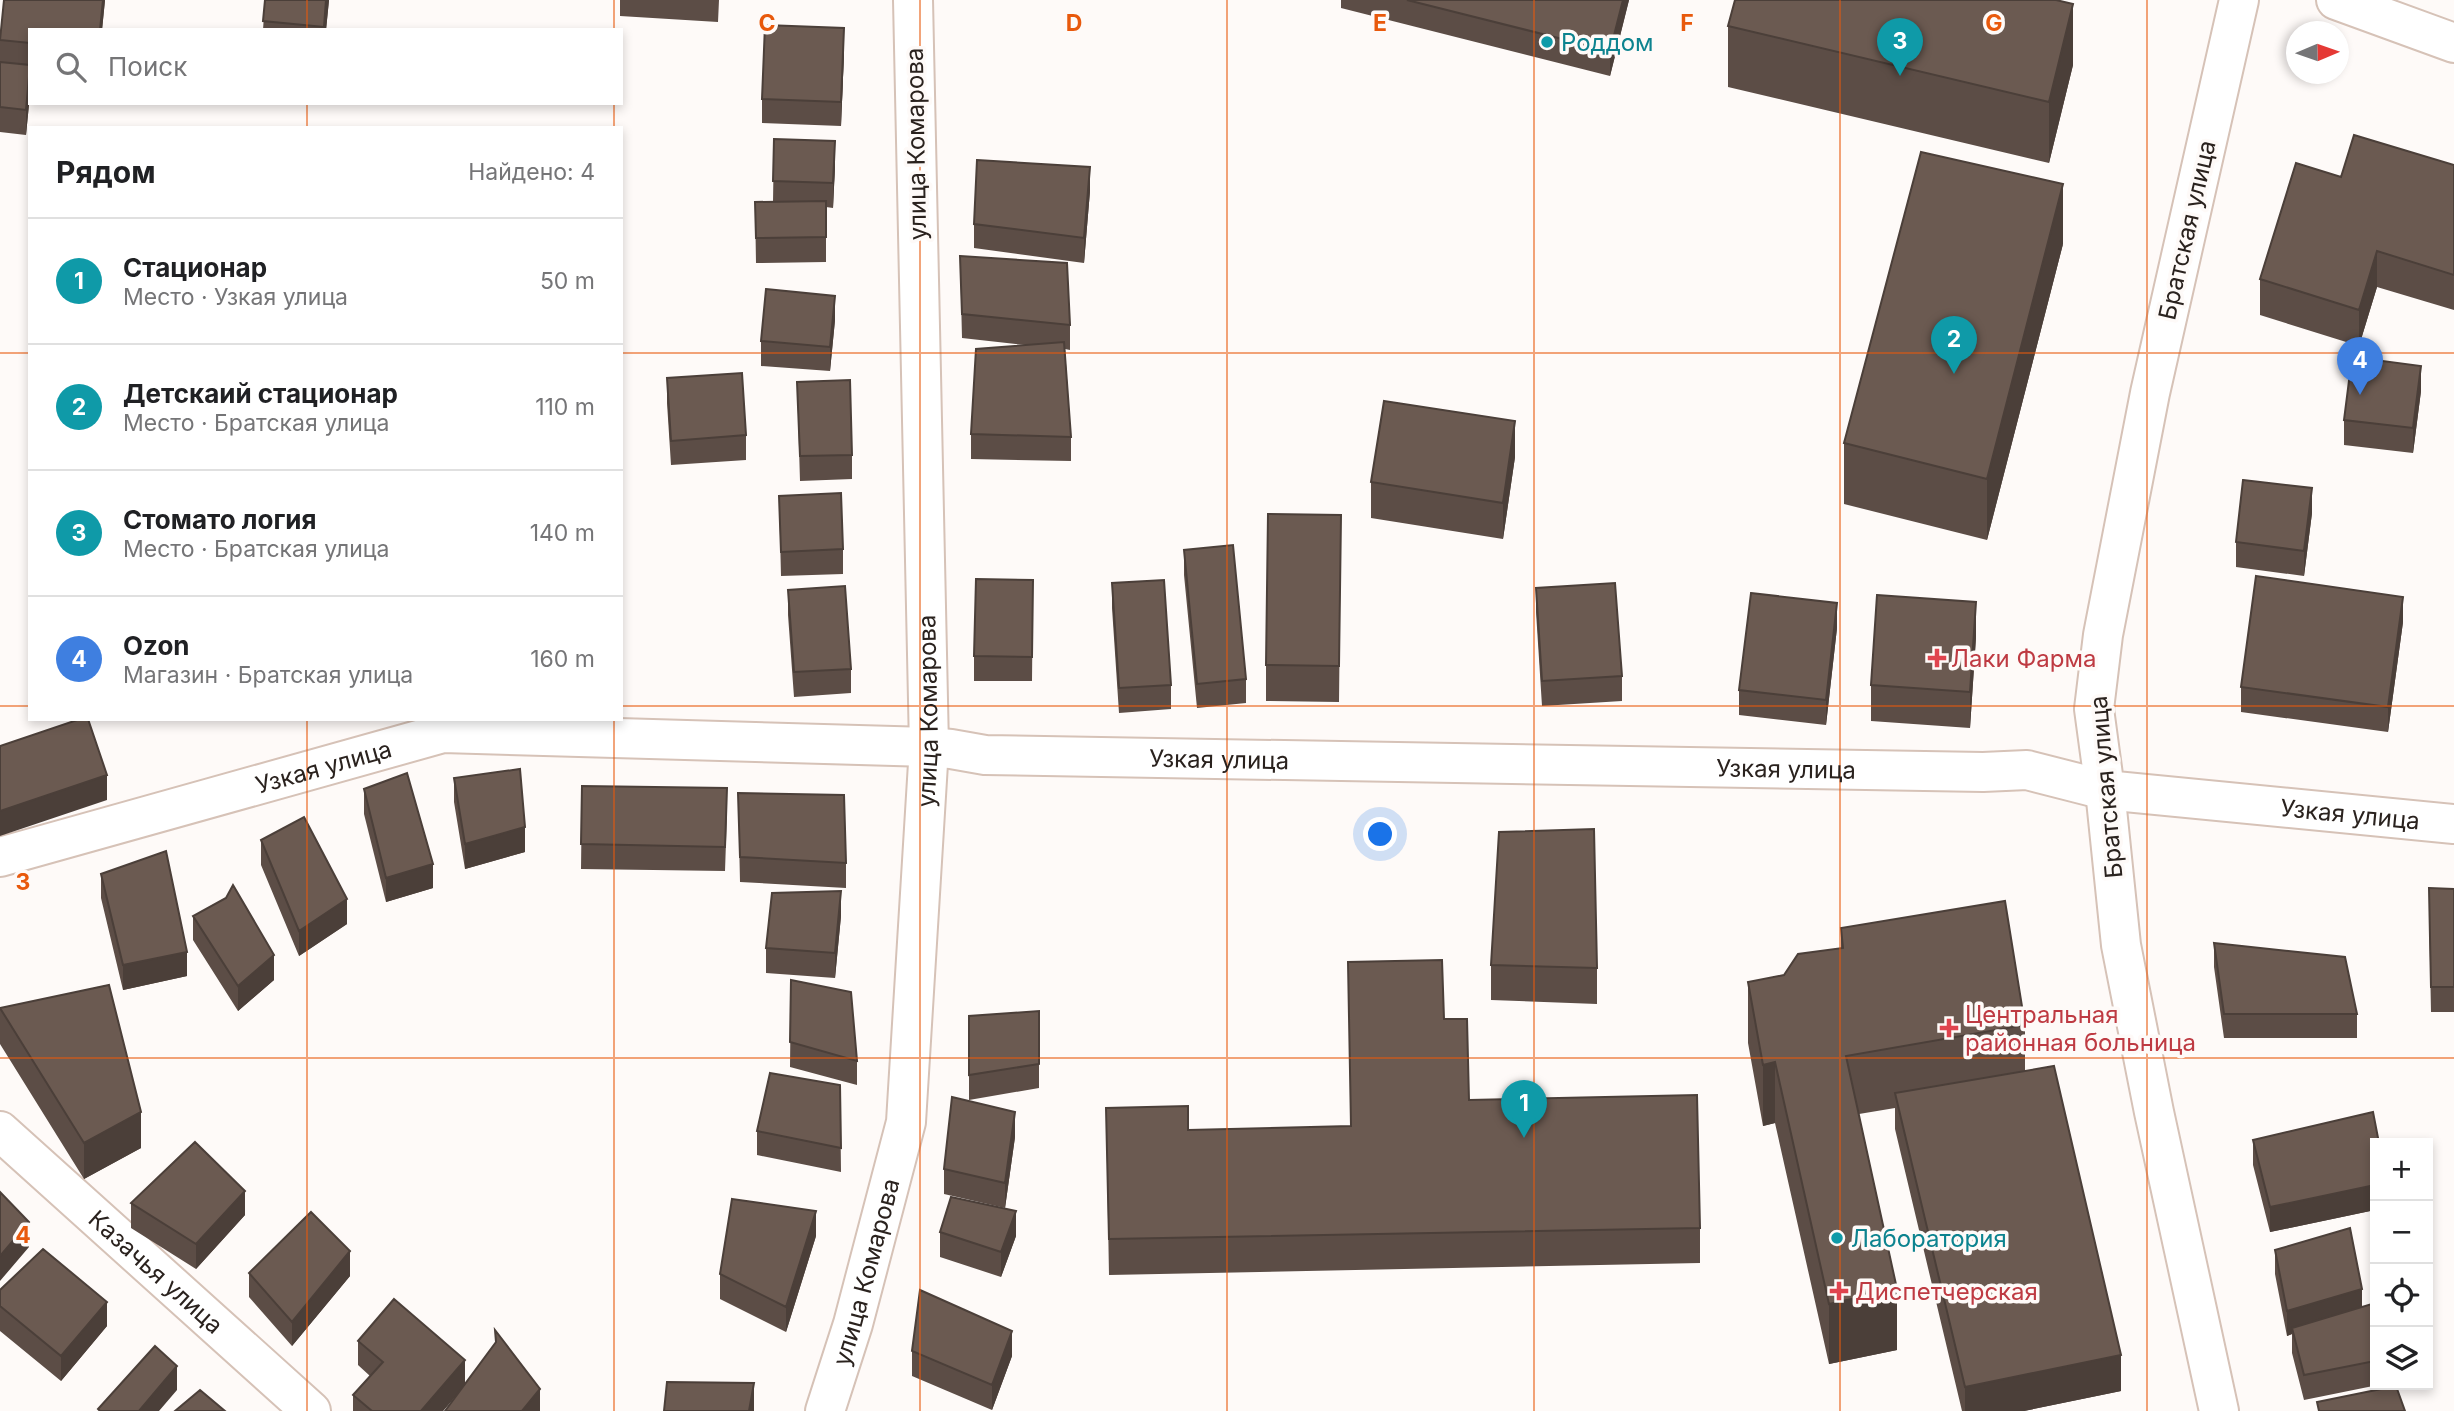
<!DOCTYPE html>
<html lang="ru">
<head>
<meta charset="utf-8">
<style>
  :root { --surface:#fff; --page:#f6f6f6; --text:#202124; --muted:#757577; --line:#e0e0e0; --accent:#d93025 }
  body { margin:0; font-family:Inter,sans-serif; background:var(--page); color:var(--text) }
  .controls { position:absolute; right:21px; bottom:21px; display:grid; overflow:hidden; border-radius:0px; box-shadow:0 4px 10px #0003 }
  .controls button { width:63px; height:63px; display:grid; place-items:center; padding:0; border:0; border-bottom:2px solid var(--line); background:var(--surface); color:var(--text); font:35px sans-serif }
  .compass { position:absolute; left:2286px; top:21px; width:63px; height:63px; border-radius:50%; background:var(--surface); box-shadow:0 4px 10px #0003; rotate:88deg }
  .you { position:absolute; left:1381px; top:835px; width:24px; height:24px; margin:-18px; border:5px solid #fff; border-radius:50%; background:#1a73e8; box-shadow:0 0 0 10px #1a73e833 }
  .badge { display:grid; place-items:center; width:46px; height:46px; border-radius:50%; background:var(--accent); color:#fff; font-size:23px; font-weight:700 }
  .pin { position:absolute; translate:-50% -58px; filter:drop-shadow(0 2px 4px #0008) }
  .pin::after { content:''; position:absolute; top:37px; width:24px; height:21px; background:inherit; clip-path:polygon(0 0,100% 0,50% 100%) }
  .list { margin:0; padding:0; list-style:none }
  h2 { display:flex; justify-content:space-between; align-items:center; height:91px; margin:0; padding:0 28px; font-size:30px }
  h2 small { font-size:23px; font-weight:400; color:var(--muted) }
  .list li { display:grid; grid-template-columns:46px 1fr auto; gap:21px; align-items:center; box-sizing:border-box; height:126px; padding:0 28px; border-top:2px solid var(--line) }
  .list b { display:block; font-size:26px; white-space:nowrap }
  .list p { margin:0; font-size:23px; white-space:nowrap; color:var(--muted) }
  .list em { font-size:23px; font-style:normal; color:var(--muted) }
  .icon { flex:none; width:38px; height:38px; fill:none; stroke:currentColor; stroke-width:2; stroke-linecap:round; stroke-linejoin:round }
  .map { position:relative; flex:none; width:2454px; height:1411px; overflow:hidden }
  .search { position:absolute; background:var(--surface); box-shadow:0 4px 10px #0003; left:28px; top:28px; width:595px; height:77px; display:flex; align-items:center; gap:18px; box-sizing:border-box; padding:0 24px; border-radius:0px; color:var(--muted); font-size:26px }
  .panel { position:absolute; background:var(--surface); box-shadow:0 4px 10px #0003; left:28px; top:126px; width:595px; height:595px; border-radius:0px }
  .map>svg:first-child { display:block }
</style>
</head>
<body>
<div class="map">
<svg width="2454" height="1411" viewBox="0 0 2454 1411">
  <rect width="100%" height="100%" fill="#fefaf8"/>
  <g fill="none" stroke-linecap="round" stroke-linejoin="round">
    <g stroke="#d6c2b7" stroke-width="42">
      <g id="minor">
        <path id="s1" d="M0 857 443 733 929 747 951 749 985 755 1983 772 2027 770 2105 790"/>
        <path id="s2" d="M0 1131 311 1411"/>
        <path id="s3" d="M825 1411 853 1324 906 1122 929 747 913 0"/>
      </g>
    </g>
    <g stroke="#d6c2b7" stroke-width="42">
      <path id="tertiary" d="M2105 790 2121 945 2154 1112 2219 1411"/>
    </g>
    <g stroke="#d6c2b7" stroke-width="42">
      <g id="secondary">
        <path id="s4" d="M2239 0 2150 393 2103 635 2094 709 2105 790 2454 824"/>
        <path d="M2336 0 2454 43"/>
      </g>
    </g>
    <use href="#minor" stroke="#fff" stroke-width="38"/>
    <use href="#tertiary" stroke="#fff" stroke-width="38"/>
    <use href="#secondary" stroke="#fff" stroke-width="38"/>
  </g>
  <path fill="#5c4d46" d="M105 0 102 30H30V94L26 135 0 132V40Z
    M265 0H329L326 30H263Z
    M620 0H719L718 22 620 16Z
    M1341 0H1629L1610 76 1341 8Z
    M1728 26 2073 65 2049 163 1728 87Z
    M844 53 841 126 762 123V99Z
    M774 139 835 166 833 208 826 207V262L756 263 755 202H773Z
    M2454 165V310L2377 287 2359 346 2260 315V279L2341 177Z
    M1090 191 1084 263 974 248V224Z
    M2063 244 1987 540 1844 504V443Z
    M960 256 1070 325V350L1065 349 1071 437V461L971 459V434L1026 345 962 338Z
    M835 320 830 371 761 366V341Z
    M667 378 746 435V460L671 465 667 403Z
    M797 382 852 455V479L800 481Z
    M2421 391 2413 453 2344 445V420Z
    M1515 457 1503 539 1371 518V482Z
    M779 496 843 549V574L781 576Z
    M2312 513 2304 576 2236 567V542Z
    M1341 515 1339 702 1266 701V665Z
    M1184 550 1246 679V703L1197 708 1184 575Z
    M1033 580 1032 681H974V656Z
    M1112 583 1171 685V709L1119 713 1112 608Z
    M1536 588 1622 676V701L1542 706 1536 612Z
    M788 590 851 669V693L794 697 788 615Z
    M2403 622 2388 732 2241 712V687Z
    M1837 628 1826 725 1739 715V690Z
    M1976 637 1970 728 1871 721V685Z
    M454 778 525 852 465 869 454 802Z
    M582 786 727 813 725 871 581 869Z
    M364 789 433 888 386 902 364 814Z
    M738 793 846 863V888L740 882Z
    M261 840 347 924 299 956 261 865Z
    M101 874 187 976 123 990 101 898Z
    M2454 889V1012H2431L2429 913Z
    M193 916 274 980 238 1011 193 940Z
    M841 916 835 978 766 973V948Z
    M1841 928 2025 1025V1071L2121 1391 2024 1411H1962L1895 1129V1108L1859 1114 1897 1350 1829 1364 1775 1123 1763 1126 1748 1043V982L1784 975 1841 948Z
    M2214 943 2357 1014V1038H2224L2214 967Z
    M1348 962 1444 1019 1469 1100 1700 1228V1263L1109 1275 1106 1108 1188 1130 1351 1127Z
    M1491 965 1597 968V1004L1491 1000Z
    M791 980 857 1061V1085L790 1067Z
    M0 1008 141 1148 84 1179 0 1044Z
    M969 1016 1039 1064V1088L969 1100Z
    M840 1085 841 1172 757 1155V1131Z
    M1015 1137 1005 1208 944 1194V1169Z
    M2253 1140 2375 1143V1210L2270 1232 2253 1165Z
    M131 1203 245 1215 196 1269 131 1228Z
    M940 1232 1016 1236 1001 1277 940 1257Z
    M816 1236 786 1332 720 1299V1274Z
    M2275 1250 2362 1307 2375 1303V1385H2378L2304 1400 2292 1353V1334L2287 1336 2275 1274Z
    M249 1273 350 1276 292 1346 249 1297Z
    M0 1290 107 1326 61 1381 0 1331Z
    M495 1330 540 1411 459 1392 443 1411H353V1395L370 1376 358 1365V1341L465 1384 495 1344Z
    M912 1351 1012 1356 992 1410 912 1376Z"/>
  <path fill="#4b3f39" d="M103 0H105L102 30H100Z
    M326 0H329L326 30H324Z
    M1623 0H1629L1610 76V51Z
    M2073 4V65L2049 163V102Z
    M844 28V53L841 126V102Z
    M30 69V94L26 135V110Z
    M835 141V166L833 208V183Z
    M1090 167V191L1084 263V238Z
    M2063 184V244L1987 540V479Z
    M2377 251V287L2359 346V310Z
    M835 296V320L830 371V347Z
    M2421 366V391L2413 453V428Z
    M1515 421V457L1503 539V503Z
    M2312 488V513L2304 576V551Z
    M2403 597V622L2388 732V707Z
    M1976 602V637L1970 728V692Z
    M1837 603V628L1826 725V700Z
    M107 775V800L0 836V811Z
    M525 827V852L465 869V844Z
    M433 864V888L386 902V878Z
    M841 891V916L835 978V953Z
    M347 899V924L299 956V931Z
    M187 952V976L123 990V965Z
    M274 955V980L238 1011V986Z
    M1775 1062V1123L1763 1126V1065Z
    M141 1112V1148L84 1179V1143Z
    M1015 1112V1137L1005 1208V1183Z
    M2375 1185V1210L2270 1232V1207Z
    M245 1191V1215L196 1269V1244Z
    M816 1211V1236L786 1332V1307Z
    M1016 1211V1236L1001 1277V1252Z
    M29 1222V1247L0 1281V1256Z
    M350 1251V1276L292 1346V1322Z
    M1897 1289V1350L1829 1364V1304Z
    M2362 1289V1314L2292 1328V1334L2287 1336V1311Z
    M107 1302V1326L61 1381V1356Z
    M1012 1331V1356L992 1410V1385Z
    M2121 1355V1391L2024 1411H1965V1387Z
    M465 1360V1385L443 1411H421Z
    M177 1366V1390L159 1411H139Z
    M754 1383V1411H749Z
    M540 1389V1411H522Z"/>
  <path fill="#6b5a51" stroke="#4b3f39" stroke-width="2" d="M4 0H103L100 30H30V43L0 40Z
    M265 0H326L324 27 263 21Z
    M1407 0H1623L1610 51Z
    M1735 0H2056L2073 4 2049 102 1728 26Z
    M765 25 844 28 841 102 762 99Z
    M0 62 30 65 26 110 0 107Z
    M2354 135 2454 165V275L2377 251 2359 310 2260 279 2296 163 2341 177Z
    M774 139 835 141 833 183 773 181Z
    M1921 152 2063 184 1987 479 1844 443Z
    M977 160 1090 167 1084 238 974 224Z
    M826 201V237L756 238 755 202Z
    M960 256 1067 263 1070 325 962 314Z
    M766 289 835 296 830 347 761 341Z
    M1064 342 1071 437 971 434 976 349Z
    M2352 357 2421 366 2413 428 2344 420Z
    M742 373 746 435 671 441 667 378Z
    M850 380 852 455 800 456 797 382Z
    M1384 401 1515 421 1503 503 1371 482Z
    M2243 480 2312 488 2304 551 2236 542Z
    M841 493 843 549 781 552 779 496Z
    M1268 514 1341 515 1339 666 1266 665Z
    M1233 545 1246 679 1197 684 1184 550Z
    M2256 576 2403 597 2388 707 2241 687Z
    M976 579 1033 580 1032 657 974 656Z
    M1164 580 1171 685 1119 688 1112 583Z
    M1615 583 1622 676 1542 681 1536 588Z
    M845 586 851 669 794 672 788 590Z
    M1751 593 1837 603 1826 700 1739 690Z
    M1877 595 1976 602 1970 692 1871 685Z
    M80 719H88L107 775 0 811V746Z
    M520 769 525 827 465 844 454 778Z
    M407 773 433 864 386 878 364 789Z
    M582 786 727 788 725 847 581 844Z
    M738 793 844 795 846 863 740 857Z
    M304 817 347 899 299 931 261 840Z
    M1594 829 1597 968 1491 965 1499 832Z
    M166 851 187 952 123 965 101 874Z
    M233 885 274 955 238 986 193 916 226 898Z
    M2429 888 2454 889V987H2431Z
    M841 891 835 953 766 948 772 893Z
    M2005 901 2025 1025 1846 1056 1897 1289 1829 1304 1775 1062 1763 1065 1748 982 1784 975 1798 954 1843 948 1841 928Z
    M2214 943 2345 957 2357 1014H2224Z
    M1442 960 1444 1019H1467L1469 1100 1697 1095 1700 1228 1109 1239 1106 1108 1188 1106V1130L1351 1126 1348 962Z
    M791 980 851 992 857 1061 790 1042Z
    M109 985 141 1112 84 1143 0 1008Z
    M1039 1011V1064L969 1075V1016Z
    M2054 1066 2121 1355 1965 1387 1895 1093Z
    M770 1073 840 1085 841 1148 757 1131Z
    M952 1097 1015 1112 1005 1183 944 1169Z
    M2373 1112 2379 1143H2375V1185L2270 1207 2253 1140Z
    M195 1142 245 1191 196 1244 131 1203Z
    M0 1192 29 1222 0 1256Z
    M951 1197 1016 1211 1001 1252 940 1232Z
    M732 1199 816 1211 786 1307 720 1274Z
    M311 1212 350 1251 292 1322 249 1273Z
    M2350 1228 2362 1289 2287 1311 2275 1250Z
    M43 1249 107 1302 61 1356 0 1306V1290Z
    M920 1290 1012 1331 992 1385 912 1351Z
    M394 1299 465 1360 421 1411H372L353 1395 383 1362 358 1341Z
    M2375 1303V1361L2304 1375 2292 1328Z
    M495 1330 540 1389 522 1411H445L496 1342Z
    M155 1346 177 1366 139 1411H100L98 1409Z
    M667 1382 754 1383 749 1411H664Z
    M2396 1386 2405 1411H2319L2317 1402Z
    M200 1390 225 1411H175Z"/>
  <path fill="none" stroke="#e8590c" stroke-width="2" stroke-opacity="0.55" d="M307 0V30M614 0V30M920 0V1411M1227 0V1411M1534 0V1411M1840 0V1411M2147 0V1411M307 103V128M614 103V128M0 353H30M621 353H2454M0 706H30M621 706H2454M307 719V1411M614 719V1411M0 1058H2454"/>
  <g fill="#0f9aa8" stroke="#fefaf8" stroke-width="2.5">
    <circle cx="1547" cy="42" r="7"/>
    <circle cx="1837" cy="1238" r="7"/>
  </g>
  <g fill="#e0444e" stroke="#fefaf8" stroke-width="2.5">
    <path d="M1933.5 647.5h7v7h7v7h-7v7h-7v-7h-7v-7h7z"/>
    <path d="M1945.5 1017.5h7v7h7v7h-7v7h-7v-7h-7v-7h7z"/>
    <path d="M1835.5 1280.5h7v7h7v7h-7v7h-7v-7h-7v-7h7z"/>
  </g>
  <g text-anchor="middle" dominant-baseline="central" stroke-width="7" stroke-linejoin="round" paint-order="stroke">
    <g font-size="24" fill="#0d838f" stroke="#fefaf8" text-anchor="start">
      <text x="1561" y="42">Роддом</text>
      <text x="1851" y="1238">Лаборатория</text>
    </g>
    <g font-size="24" fill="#2a221e" stroke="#fefaf8">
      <text transform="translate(916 144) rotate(-91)">улица Комарова</text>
      <text transform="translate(2187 230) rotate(-77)">Братская улица</text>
      <text stroke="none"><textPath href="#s3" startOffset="712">улица Комарова</textPath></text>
      <text stroke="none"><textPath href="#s1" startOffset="1237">Узкая улица</textPath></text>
      <text stroke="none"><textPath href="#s1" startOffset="336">Узкая улица</textPath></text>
      <text stroke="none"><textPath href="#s1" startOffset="1804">Узкая улица</textPath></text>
      <text transform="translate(2106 787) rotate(-95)">Братская улица</text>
      <text stroke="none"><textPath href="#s4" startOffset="1052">Узкая улица</textPath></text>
      <text stroke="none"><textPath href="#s2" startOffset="210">Казачья улица</textPath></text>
      <text stroke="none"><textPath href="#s3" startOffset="145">улица Комарова</textPath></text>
    </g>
    <g font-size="24" fill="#be3a42" stroke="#fefaf8" text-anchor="start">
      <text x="1951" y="658">Лаки Фарма</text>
      <text x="1965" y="1014">Центральная<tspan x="1965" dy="28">районная больница</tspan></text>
      <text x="1855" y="1291">Диспетчерская</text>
    </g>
  </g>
  <g font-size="23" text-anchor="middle" font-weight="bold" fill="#e8590c" stroke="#fefaf8" stroke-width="7" stroke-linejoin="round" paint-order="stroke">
    <text x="767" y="31">C</text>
    <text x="1074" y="31">D</text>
    <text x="1380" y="31">E</text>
    <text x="1687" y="31">F</text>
    <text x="1994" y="31">G</text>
    <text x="23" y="890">3</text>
    <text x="23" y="1243">4</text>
  </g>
</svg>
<div class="controls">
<button>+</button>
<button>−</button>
<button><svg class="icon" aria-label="locate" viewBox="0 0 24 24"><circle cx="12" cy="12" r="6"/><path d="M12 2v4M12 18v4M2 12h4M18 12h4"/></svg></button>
<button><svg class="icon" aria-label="layers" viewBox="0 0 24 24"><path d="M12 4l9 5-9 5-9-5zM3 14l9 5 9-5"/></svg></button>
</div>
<svg class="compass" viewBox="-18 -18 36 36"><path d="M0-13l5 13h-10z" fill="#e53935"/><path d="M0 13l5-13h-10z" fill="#757577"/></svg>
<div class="you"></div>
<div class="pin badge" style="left:1524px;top:1138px;background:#0f9aa8">1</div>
<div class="pin badge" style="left:1954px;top:374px;background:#0f9aa8">2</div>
<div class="pin badge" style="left:1900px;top:76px;background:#0f9aa8">3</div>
<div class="pin badge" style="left:2360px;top:395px;background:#3f7fe0">4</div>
<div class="search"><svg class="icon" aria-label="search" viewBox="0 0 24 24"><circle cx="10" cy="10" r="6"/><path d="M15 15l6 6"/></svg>Поиск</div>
<section class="panel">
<h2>Рядом<small>Найдено: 4</small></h2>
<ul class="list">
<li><span class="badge" style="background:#0f9aa8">1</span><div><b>Стационар</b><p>Место · Узкая улица</p></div><em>50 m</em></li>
<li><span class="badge" style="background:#0f9aa8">2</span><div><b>Детскаий стационар</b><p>Место · Братская улица</p></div><em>110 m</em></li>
<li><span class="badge" style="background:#0f9aa8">3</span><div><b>Стомато логия</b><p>Место · Братская улица</p></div><em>140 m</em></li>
<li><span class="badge" style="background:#3f7fe0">4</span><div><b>Ozon</b><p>Магазин · Братская улица</p></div><em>160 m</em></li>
</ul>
</section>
</div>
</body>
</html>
